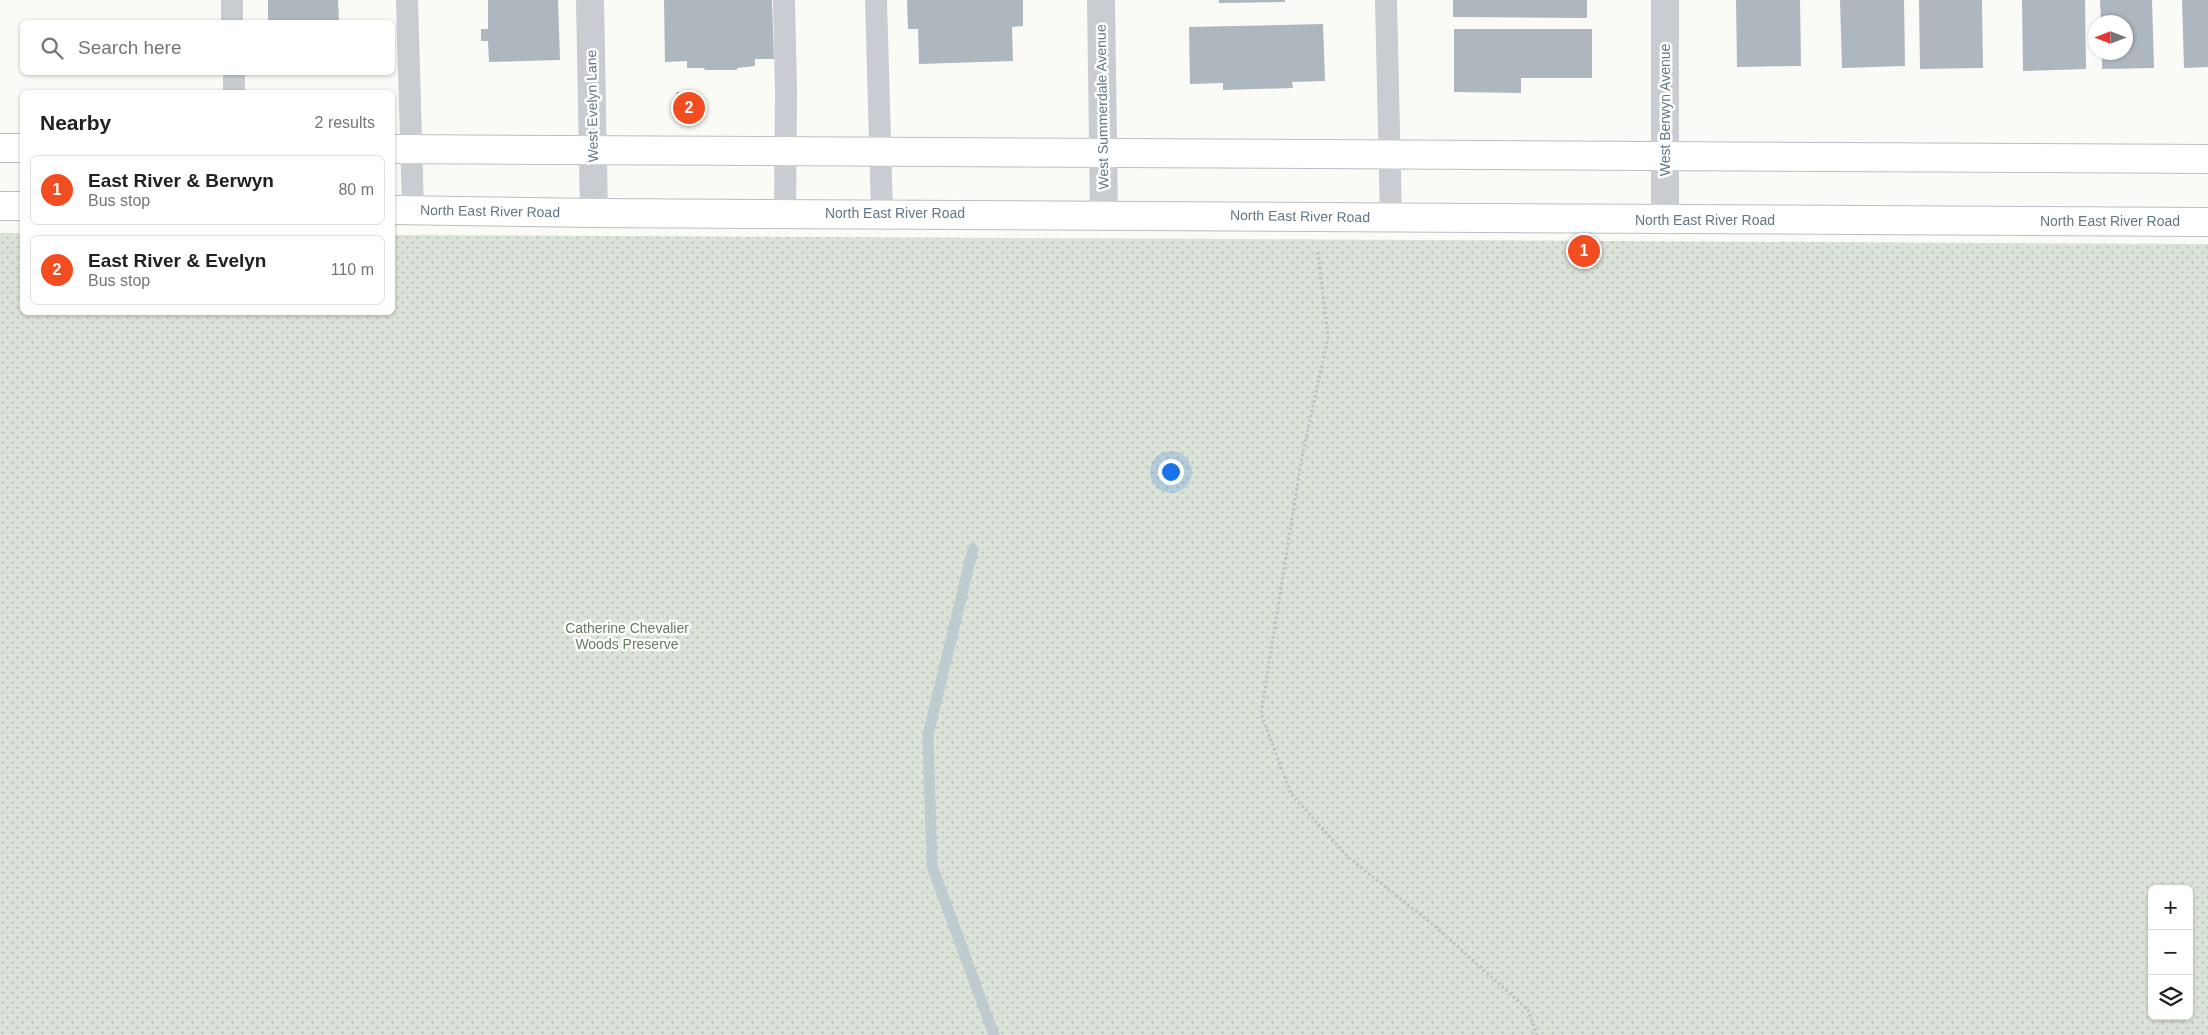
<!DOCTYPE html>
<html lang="en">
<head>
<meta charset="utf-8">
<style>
  :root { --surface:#fff; --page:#f2f2f2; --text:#202124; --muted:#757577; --line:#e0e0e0; --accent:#f14d20 }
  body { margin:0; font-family:Helvetica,sans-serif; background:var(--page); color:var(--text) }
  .controls { position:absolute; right:15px; bottom:15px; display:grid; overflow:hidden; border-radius:8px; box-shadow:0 1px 4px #0004 }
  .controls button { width:45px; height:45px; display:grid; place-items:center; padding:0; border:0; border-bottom:1px solid var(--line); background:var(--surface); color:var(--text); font:25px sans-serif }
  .compass { position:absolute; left:2088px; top:15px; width:45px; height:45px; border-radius:50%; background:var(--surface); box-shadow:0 1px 4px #0004; rotate:270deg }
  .you { position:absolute; left:1170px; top:471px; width:18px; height:18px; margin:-12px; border:4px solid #fff; border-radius:50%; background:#1a73e8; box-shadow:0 0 0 8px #1a73e833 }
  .badge { display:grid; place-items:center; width:32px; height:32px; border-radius:50%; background:var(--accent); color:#fff; font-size:16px; font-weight:700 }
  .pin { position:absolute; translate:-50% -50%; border:2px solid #fff; box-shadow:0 1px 5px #0006 }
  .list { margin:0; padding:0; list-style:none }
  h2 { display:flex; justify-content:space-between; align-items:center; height:65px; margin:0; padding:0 20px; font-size:21px }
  h2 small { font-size:16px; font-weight:400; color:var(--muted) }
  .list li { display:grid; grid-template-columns:32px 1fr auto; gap:15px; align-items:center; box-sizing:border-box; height:70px; margin:0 10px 10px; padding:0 10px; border:1px solid var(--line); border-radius:8px }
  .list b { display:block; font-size:19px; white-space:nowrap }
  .list p { margin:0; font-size:16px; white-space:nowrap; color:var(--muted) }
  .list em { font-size:16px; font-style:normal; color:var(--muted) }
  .icon { flex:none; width:28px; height:28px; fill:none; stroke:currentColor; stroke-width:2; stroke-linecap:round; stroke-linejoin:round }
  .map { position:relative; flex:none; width:2208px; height:1035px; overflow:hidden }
  .search { position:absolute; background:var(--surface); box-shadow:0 1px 4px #0004; left:20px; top:20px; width:375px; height:55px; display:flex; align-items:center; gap:12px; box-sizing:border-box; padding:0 18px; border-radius:8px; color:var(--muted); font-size:19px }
  .panel { position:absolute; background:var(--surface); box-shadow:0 1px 4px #0004; left:20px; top:90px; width:375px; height:225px; border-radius:8px }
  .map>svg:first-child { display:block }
</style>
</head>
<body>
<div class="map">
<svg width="2208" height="1035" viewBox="0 0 2208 1035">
  <defs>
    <pattern id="park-dots" width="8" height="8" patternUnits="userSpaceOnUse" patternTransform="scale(1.25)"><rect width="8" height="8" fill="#dbe2d8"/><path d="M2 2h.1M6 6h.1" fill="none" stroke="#b5bcb5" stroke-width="1.8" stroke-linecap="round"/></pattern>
  </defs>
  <rect width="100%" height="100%" fill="#fafaf7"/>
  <path fill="url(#park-dots)" fill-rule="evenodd" d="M0 233H22V312H392L393 235 2208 244V1035H0ZM2152 889H2189V1016H2152Z"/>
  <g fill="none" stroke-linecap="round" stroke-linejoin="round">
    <path stroke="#becbcf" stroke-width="11" d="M973 549 928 735 932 866 994 1035"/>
  </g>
  <path fill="#adb7bd" d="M268 0H338L339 22H268Z
    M488 0H558L560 60 489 62 488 41H481V29H488Z
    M664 0H772L774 59H755V66L737 68V70H705L704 68H687V61L665 62Z
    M907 0H1023V26L1012 27 1013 61 919 64 918 29H908Z
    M1219 0H1285V2L1219 3Z
    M1453 0H1587V18L1453 17Z
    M1736 0H1800L1801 66 1737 67Z
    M1840 0H1904L1905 66 1842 68Z
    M1919 0H1982L1983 68 1920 69Z
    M2022 0H2085L2086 69 2023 71Z
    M2100 0H2152L2154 68 2102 69V52H2126V22H2101Z
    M2182 0H2208V67L2184 68Z
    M1323 24 1325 81 1292 82 1293 88 1223 90V83L1190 84 1189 27Z
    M1454 29H1592V78H1521V93L1454 92Z"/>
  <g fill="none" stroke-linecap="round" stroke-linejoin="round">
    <g stroke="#b9bfc4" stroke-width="30">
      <path id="secondary" d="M0 148H22
        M392 149 2208 159
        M0 206H22
        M392 210 594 213 2208 222"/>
    </g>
    <path stroke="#c0c3c5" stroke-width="3" stroke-dasharray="2.5 2.5" stroke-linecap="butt" d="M678 92V116
      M1318 252 1328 337 1301 462 1261 714 1291 794 1348 857 1436 927 1528 1010 1537 1035"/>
    <path stroke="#c9cdd1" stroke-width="22" d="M232 0V22
      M407 0 413 210
      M784 0 786 93 785 213
      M876 0 882 213
      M1386 0 1391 218
      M234 72V92"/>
    <path stroke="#c9cdd1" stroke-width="28" d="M590 0 594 213
      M1101 0 1104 214
      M1665 220V0"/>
    <use href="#secondary" stroke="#fff" stroke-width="28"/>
  </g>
  <g text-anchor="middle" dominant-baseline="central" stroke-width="5" stroke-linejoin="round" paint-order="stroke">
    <g font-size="14" fill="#627685" stroke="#fff">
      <text transform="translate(592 106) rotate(-91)">West Evelyn Lane</text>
      <text transform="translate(1102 107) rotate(-91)">West Summerdale Avenue</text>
      <text transform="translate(1665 110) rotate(-90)">West Berwyn Avenue</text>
      <text transform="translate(490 211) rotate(1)">North East River Road</text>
      <text x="895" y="213">North East River Road</text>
      <text transform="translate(1300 216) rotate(1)">North East River Road</text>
      <text x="1705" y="220">North East River Road</text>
      <text x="2110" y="221">North East River Road</text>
    </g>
    <g font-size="14" fill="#677b62" stroke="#fff">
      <text x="627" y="628">Catherine Chevalier<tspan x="627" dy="16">Woods Preserve</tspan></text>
    </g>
  </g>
</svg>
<div class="controls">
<button>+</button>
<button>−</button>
<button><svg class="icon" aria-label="layers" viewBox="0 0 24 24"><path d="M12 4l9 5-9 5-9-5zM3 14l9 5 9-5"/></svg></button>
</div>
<svg class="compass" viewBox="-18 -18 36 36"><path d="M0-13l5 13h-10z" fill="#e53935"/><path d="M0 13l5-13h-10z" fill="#757577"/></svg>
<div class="you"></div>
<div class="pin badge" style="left:1584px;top:251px">1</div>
<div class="pin badge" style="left:689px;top:108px">2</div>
<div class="search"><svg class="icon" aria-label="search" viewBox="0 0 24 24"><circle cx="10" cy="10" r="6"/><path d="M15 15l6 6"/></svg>Search here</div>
<section class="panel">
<h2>Nearby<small>2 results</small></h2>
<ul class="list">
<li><span class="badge">1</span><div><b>East River &amp; Berwyn</b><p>Bus stop</p></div><em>80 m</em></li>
<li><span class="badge">2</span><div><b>East River &amp; Evelyn</b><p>Bus stop</p></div><em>110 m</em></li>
</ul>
</section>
</div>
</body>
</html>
